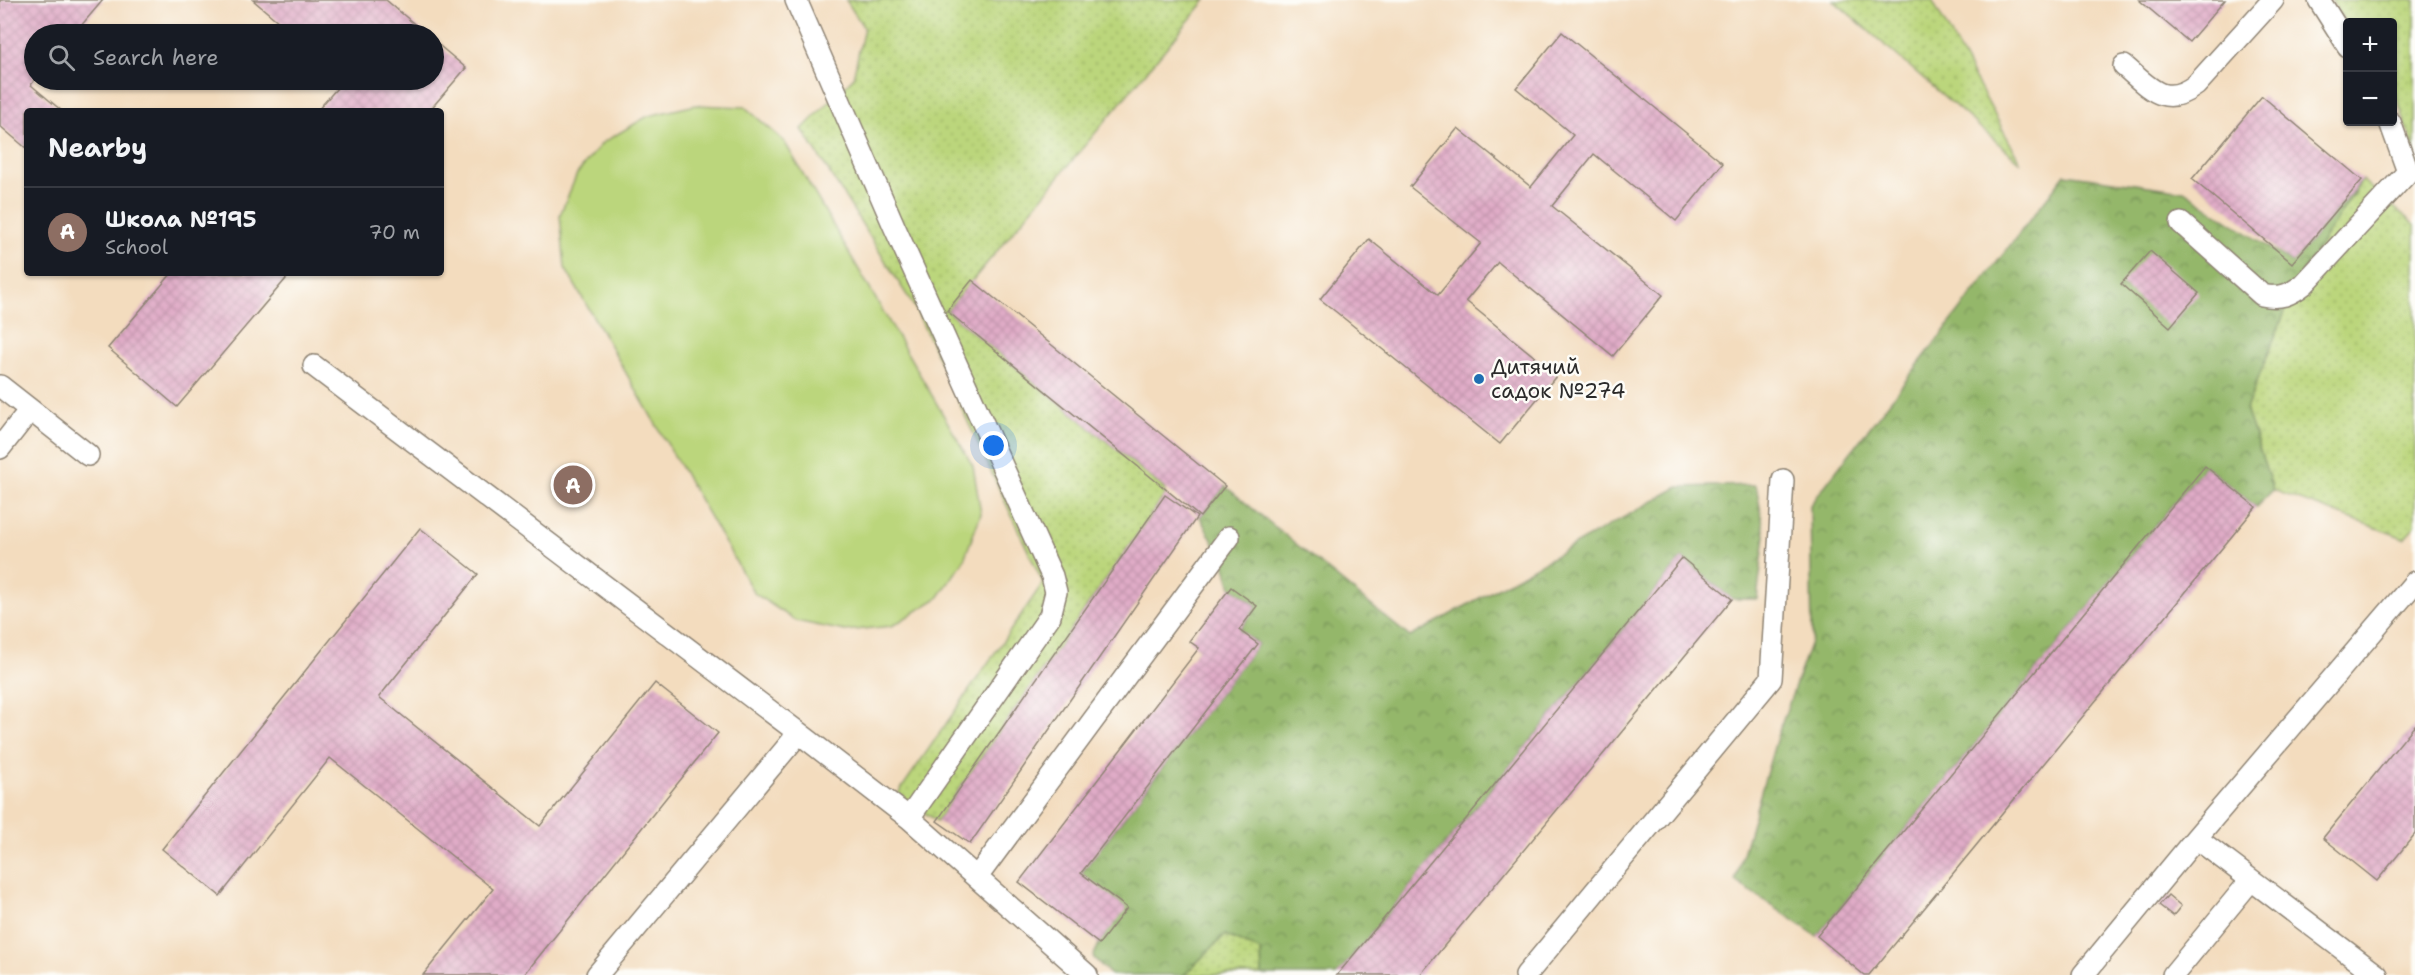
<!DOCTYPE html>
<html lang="en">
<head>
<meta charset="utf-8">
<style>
  :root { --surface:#171b24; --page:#20242c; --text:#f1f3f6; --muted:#9ea1a6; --line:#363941; --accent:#1f6fb2 }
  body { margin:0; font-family:"Shantell Sans",sans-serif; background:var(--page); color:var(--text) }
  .controls { position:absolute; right:18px; top:18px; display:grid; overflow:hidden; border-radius:6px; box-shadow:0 2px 4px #0004 }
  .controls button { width:54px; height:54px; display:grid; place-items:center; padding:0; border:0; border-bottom:2px solid var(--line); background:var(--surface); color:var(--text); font:30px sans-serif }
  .you { position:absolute; left:994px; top:446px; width:21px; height:21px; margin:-15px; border:4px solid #fff; border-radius:50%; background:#1a73e8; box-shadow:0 0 0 9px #1a73e833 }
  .badge { display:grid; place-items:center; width:39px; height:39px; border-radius:50%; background:var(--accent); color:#fff; font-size:20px; font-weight:700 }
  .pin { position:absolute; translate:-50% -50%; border:3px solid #fff; box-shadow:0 2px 6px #0006 }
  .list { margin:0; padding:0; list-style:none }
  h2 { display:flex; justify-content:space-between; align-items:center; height:78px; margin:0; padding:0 24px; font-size:26px }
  h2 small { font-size:20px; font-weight:400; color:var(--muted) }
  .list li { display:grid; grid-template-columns:39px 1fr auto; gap:18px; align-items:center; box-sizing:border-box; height:90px; padding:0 24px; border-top:2px solid var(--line) }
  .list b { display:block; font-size:22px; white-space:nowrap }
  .list p { margin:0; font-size:20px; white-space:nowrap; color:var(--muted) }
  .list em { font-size:20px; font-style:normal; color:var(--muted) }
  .icon { flex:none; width:33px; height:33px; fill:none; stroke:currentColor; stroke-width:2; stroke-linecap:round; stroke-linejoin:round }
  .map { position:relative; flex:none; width:2415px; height:975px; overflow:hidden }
  .search { position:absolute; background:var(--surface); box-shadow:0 2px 4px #0004; left:24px; top:24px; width:420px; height:66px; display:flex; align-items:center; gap:15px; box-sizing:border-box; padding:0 21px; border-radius:33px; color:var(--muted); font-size:22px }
  .panel { position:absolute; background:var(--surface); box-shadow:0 2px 4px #0004; left:24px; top:108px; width:420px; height:168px; border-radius:6px }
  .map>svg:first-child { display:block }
</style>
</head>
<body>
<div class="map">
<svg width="2415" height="975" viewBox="0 0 2415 975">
  <defs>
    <pattern id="grass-dots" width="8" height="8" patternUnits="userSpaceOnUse" patternTransform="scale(1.5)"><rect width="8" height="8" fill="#bbd67b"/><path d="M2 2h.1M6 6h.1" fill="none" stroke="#a1b86a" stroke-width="1.8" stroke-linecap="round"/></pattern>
    <pattern id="forest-crowns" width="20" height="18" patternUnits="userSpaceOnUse" patternTransform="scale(1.5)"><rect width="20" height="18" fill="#94b76b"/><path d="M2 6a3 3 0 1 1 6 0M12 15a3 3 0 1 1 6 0" fill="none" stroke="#799558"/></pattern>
    <pattern id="building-cross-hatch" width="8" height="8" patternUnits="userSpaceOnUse" patternTransform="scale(1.5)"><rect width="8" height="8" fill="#e0acc7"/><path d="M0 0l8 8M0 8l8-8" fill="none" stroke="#c094ab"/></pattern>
  </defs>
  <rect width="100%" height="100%" fill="#fdfcf7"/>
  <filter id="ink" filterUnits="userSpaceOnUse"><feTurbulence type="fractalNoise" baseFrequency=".0167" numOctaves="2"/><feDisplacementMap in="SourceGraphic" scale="12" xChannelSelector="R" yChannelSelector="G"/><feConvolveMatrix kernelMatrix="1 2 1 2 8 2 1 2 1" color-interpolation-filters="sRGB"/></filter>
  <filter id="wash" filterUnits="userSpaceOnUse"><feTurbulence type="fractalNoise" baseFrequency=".008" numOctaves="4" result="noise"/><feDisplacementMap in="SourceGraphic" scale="24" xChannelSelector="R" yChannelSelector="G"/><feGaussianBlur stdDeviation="1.35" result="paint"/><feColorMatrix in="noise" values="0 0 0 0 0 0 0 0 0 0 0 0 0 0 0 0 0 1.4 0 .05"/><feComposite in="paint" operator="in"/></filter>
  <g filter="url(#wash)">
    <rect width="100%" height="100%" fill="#f3dcbe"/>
    <path fill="url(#grass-dots)" stroke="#738053" stroke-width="1.5" d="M846 0H1206L947 311 1164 488 1165 495 937 821 897 795 1043 583 915 308 802 129 853 78 864 28Z
      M1833 0H1932L2021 163Z
      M2331 0H2415V152L2397 98 2393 91 2392 22H2348L2347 25Z
      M2362 180 2415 225V526L2404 538 2273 490 2246 409 2298 279Z
      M1225 935 1261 951 1262 975H1184Z"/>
    <path fill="url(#forest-crowns)" stroke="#60714b" stroke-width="1.5" d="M2065 174 2184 191 2292 263 2362 180 2298 279 2246 409 2273 490 2256 507 2205 466 1817 936 1735 881 1777 737 1812 639 1810 505Z
      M1756 485 1765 535 1757 599H1732L1682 558 1337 975H1262L1261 951 1225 935 1184 975H1111L1093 957 1099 944 1081 873 1258 644 1239 630 1257 606 1231 587 1224 563 1200 517 1225 486 1410 637 1678 487Z"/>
    <path fill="#bbd67b" stroke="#738053" stroke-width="1.5" d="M696 105 745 107 784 141 973 466 981 514 963 562 938 598 892 626 845 631 796 621 754 593 565 268 560 215 577 174 602 143 648 116Z"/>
    <g id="blocks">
      <path fill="url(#building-cross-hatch)" d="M0 0H103L74 34H34V81L31 85 62 111H27V149L0 126Z
        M253 0H386L426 34H293Z
        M2139 0H2225L2189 42Z
        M1562 32 1723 163 1676 221 1594 154 1552 206 1663 295 1613 356 1498 262 1466 301 1557 375 1500 444 1320 299 1369 239 1438 295 1481 243 1410 187 1458 128 1531 187 1573 135 1516 88Z
        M434 41 466 68 429 111H317L344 80H434Z
        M2262 96 2362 180 2292 263 2192 179Z
        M2150 251 2199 293 2170 327 2121 284Z
        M172 273H291L177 407 108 348Z
        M972 280 1225 486 1200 517 947 311Z
        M2205 466 2256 507 1869 975H1864L1817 936Z
        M1165 495 1197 517 970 844 937 821Z
        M420 528 478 574 379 697 540 826 655 683 718 733 524 975H423L493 889 330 758 220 896 162 849Z
        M1682 558 1732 599 1420 975H1337Z
        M1231 587 1257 606 1239 630 1258 644 1081 873 1127 908 1099 944 1019 882 1199 648 1189 641Z
        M2415 725V834L2377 881 2323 838Z
        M2168 895 2181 906 2173 916 2159 905Z"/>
    </g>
  </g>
  <g filter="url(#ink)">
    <use href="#blocks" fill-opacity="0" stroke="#8f8474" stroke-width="1.5"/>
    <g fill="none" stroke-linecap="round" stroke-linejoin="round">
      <g stroke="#8f8474" stroke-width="24">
        <path id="service" d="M796 0 894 226 1052 576 1056 592 1050 616 909 818
          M2319 0 2348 46
          M2124 66C2149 87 2164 109 2196 85L2273 0
          M2181 223 2262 295C2280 299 2290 295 2304 284L2408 172 2390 122
          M314 366 799 733 909 818 1087 975
          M0 386 88 455
          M0 448 29 411
          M2196 838 2377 975
          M977 877 1229 537
          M597 975 799 733
          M1526 975 1771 679 1783 480
          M2083 975 2196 838 2415 582
          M2173 975 2251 880"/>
      </g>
      <use href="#service" stroke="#fff" stroke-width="21"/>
    </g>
  </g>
  <circle fill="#1f6fb2" stroke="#fdfcf7" stroke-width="2" cx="1479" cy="379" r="6"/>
  <g text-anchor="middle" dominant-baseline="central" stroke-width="5" stroke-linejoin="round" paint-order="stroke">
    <g font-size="21" fill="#2b2b2b" stroke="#fdfcf7" text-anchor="start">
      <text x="1491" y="367">Дитячий<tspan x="1491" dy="24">садок №274</tspan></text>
    </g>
  </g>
</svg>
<div class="controls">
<button>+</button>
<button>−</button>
</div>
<div class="you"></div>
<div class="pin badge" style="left:573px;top:485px;background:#8d6e63">A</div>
<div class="search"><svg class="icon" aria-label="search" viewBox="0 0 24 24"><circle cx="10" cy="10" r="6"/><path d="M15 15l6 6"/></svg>Search here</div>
<section class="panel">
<h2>Nearby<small></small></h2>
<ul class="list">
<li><span class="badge" style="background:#8d6e63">A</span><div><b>Школа №195</b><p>School</p></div><em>70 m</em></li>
</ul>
</section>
</div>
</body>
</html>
